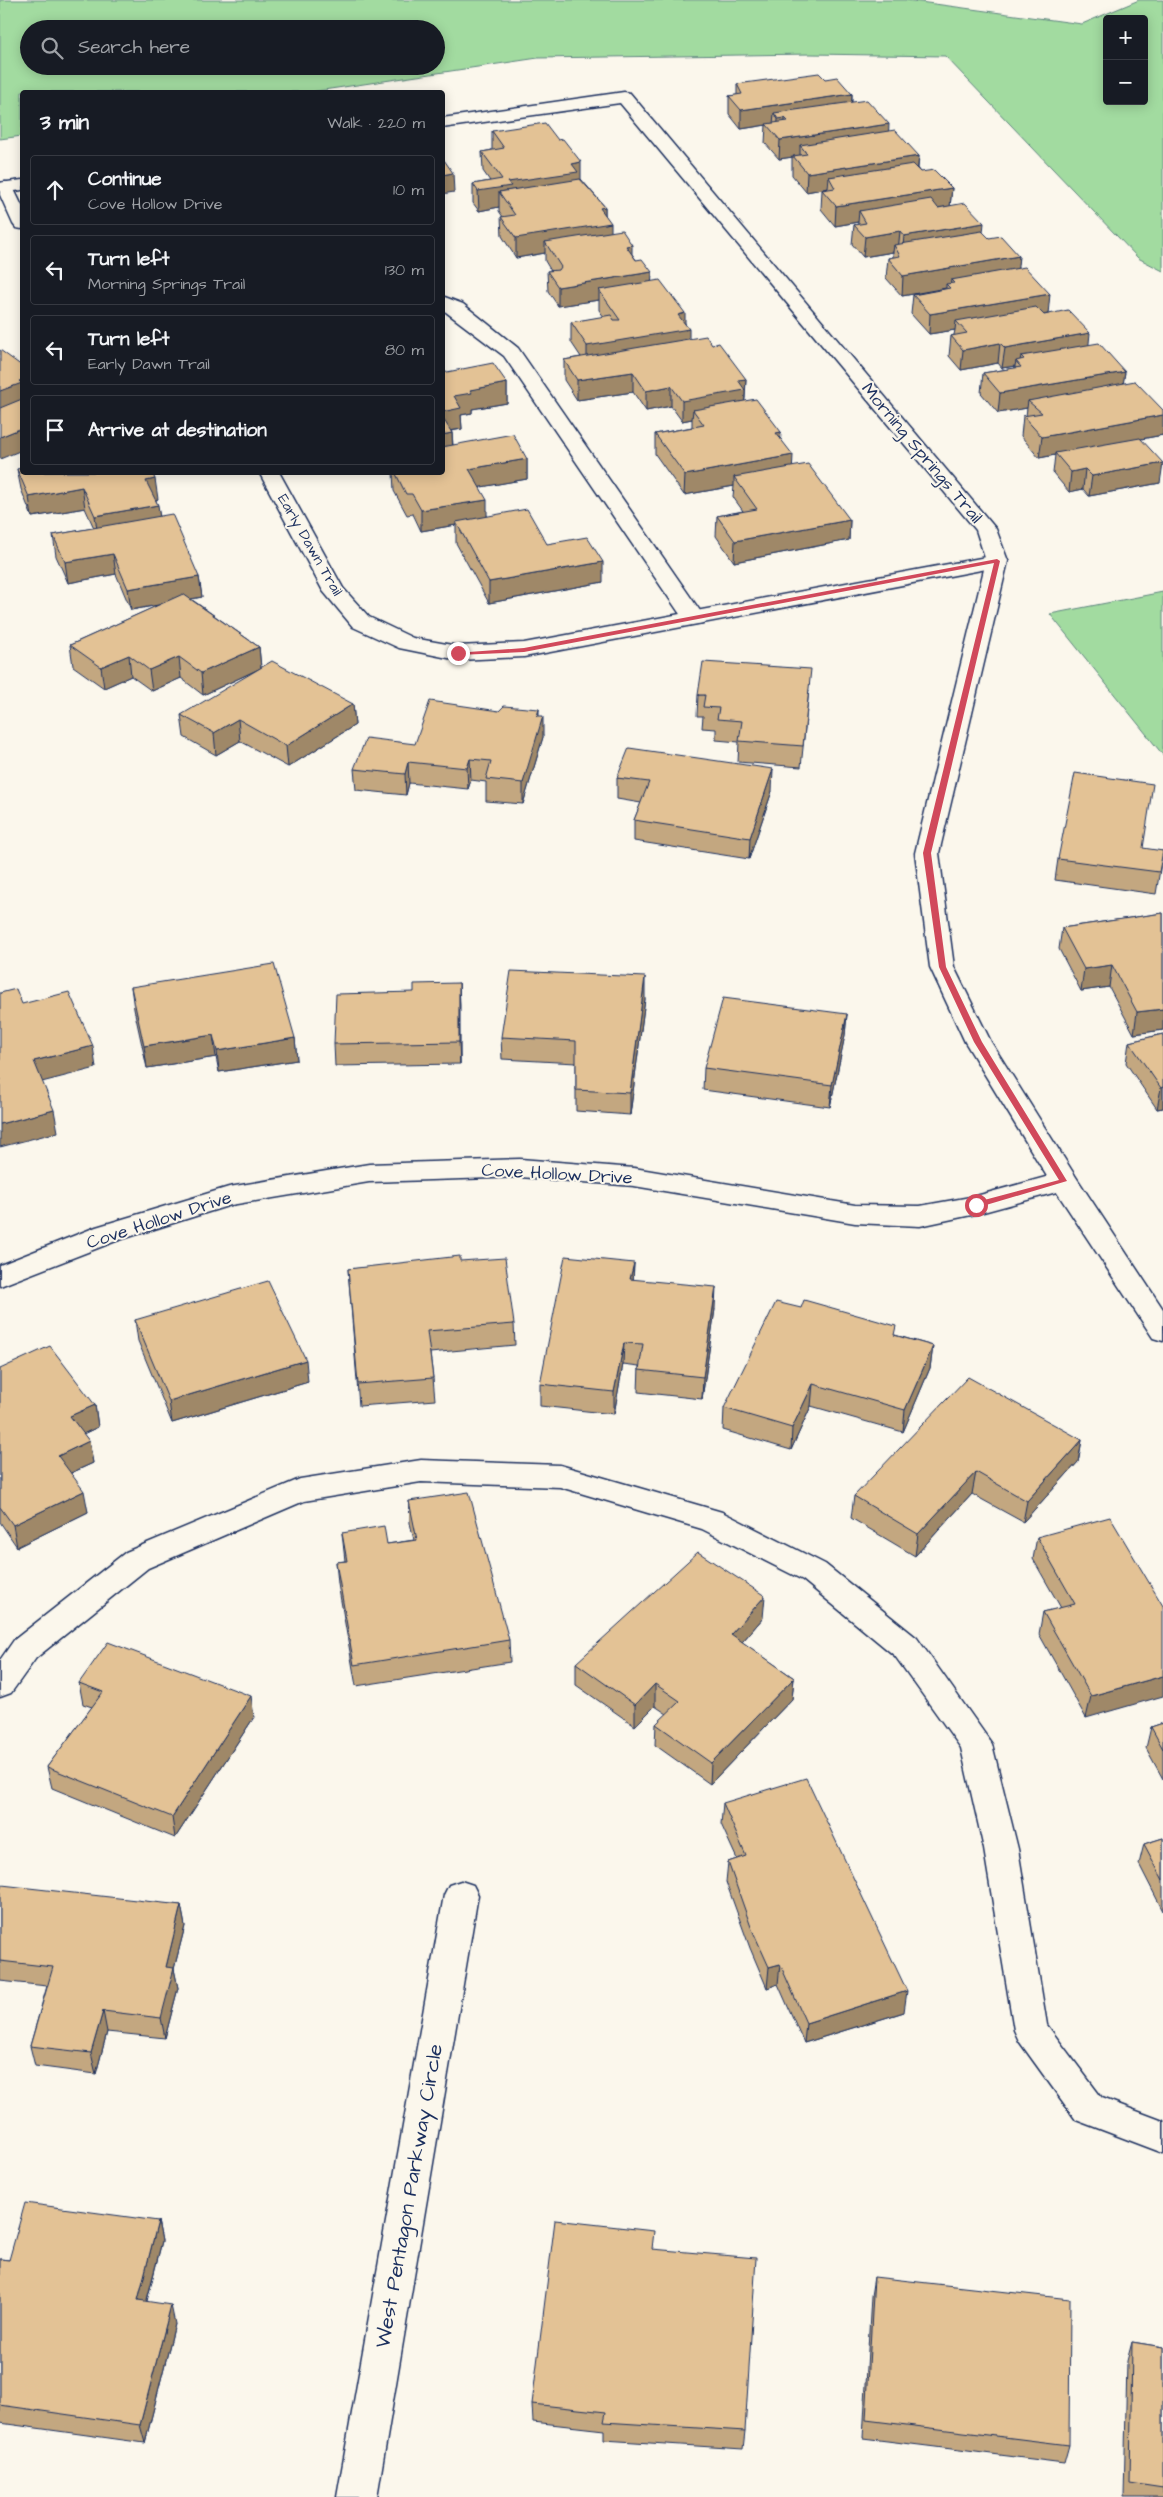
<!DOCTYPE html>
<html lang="en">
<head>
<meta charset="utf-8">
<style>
  :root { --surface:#171b24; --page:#20242c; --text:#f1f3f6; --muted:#9ea1a6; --line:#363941 }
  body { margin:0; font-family:"Architects Daughter",sans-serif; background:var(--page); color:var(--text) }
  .controls { position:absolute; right:15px; top:15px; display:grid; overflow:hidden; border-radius:5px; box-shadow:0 2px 12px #0003 }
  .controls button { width:45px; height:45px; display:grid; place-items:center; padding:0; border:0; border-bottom:1px solid var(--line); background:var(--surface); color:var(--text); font:25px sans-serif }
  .stop { position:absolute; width:15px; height:15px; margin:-11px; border:4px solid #d1495b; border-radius:50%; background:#fff }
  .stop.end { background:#d1495b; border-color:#fff; box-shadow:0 1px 5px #0008 }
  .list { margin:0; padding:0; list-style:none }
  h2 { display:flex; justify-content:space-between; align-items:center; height:65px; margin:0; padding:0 20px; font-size:21px }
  h2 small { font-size:16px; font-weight:400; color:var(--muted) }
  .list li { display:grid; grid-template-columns:32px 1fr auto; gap:15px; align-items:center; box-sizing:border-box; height:70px; margin:0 10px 10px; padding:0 10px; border:1px solid var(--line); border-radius:5px }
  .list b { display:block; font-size:19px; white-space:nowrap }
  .list p { margin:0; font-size:16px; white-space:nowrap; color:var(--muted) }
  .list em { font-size:16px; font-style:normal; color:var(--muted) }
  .icon { flex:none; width:28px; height:28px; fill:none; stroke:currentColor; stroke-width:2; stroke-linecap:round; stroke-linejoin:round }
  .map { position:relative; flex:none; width:1163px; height:2497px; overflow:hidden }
  .search { position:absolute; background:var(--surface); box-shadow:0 2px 12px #0003; left:20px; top:20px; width:425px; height:55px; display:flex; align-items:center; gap:12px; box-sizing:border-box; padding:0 18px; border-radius:28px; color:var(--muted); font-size:19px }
  .panel { position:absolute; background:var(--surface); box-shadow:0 2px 12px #0003; left:20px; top:90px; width:425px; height:385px; border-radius:5px }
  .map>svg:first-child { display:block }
</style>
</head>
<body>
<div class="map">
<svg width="1163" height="2497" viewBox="0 0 1163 2497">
  <rect width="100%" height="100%" fill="#fbf7ec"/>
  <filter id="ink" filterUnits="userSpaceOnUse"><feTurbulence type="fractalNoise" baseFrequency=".02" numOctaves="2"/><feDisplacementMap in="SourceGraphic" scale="10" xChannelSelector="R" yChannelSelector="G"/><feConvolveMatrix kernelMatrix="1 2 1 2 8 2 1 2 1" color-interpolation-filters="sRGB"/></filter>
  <g filter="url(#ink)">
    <path fill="#a2dba0" stroke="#5e857f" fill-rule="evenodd" d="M0 0H905L1082 24 1139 0H1163V271L1138 258 945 56 811 54 538 58 310 92H22V136L0 139ZM1107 19H1144V101H1107ZM29 29H436V66H29Z
      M1163 592V755L1050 614Z"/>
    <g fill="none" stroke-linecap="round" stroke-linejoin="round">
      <g stroke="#1b2f5e" stroke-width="3">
        <path id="lane" d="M442 296 463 304 518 348 705 618 702 623 694 624 686 623 504 356 442 309Z
          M421 1460 560 1465 722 1512 825 1564 917 1638 992 1744 1018 1849 1047 2025 1102 2098 1163 2121V2153L1076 2120 1019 2041 1014 2030 984 1849 961 1748 895 1656 803 1580 702 1529 560 1487 421 1482 304 1501 148 1568 36 1658 11 1693 0 1697V1660L14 1640 126 1552 300 1479Z"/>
      </g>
      <g stroke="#1b2f5e" stroke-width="3">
        <path id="street" d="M5 182 11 183 22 206V229L16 228 13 224 0 195V183Z
          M259 472H279L343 588 369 617 413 638 458 646 524 643 997 555 1004 557 1008 561 1004 565 997 567 524 657 458 660 399 648 353 627 323 591Z
          M520 1159 634 1168 855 1205 920 1206 976 1196 1064 1172 1074 1174 1077 1181 1074 1188 1064 1190 976 1214 920 1226 855 1223 634 1186 520 1177 369 1182 231 1205 116 1241 0 1286V1265L96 1227 229 1187 369 1164Z
          M461 1881 473 1885 478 1895 377 2497H337L444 1895 449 1885Z"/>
      </g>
      <g stroke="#1b2f5e" stroke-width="3">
        <path id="secondary" d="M624 92 630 93 996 529 1008 561 939 853 954 967 991 1042 1074 1174 1163 1309V1341L1153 1338 1054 1188 965 1042 930 967 915 853 986 561 976 530 620 103 442 128V118Z
          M22 180V190L0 193V183Z"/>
      </g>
      <use href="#lane" fill="#fbf7ec" fill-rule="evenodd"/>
      <use href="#street" fill="#fbf7ec" fill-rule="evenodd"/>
      <use href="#secondary" fill="#fbf7ec" fill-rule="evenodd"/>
    </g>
    <path fill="#c3a780" stroke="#1b2f5e" d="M825 79 852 94V102L919 156 918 168 921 172 952 188 950 206 983 232 989 238 1019 256 1017 268 1048 314 1125 372 1123 383 1163 435 1141 439 1160 483 1089 496 1083 489 1069 492 1053 473 1055 455 1039 458 1021 436 1023 416H1026L1027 408 998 413 981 393 983 373 1015 368V366L1002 368 998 363 961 370 949 356 951 336 954 335 955 330 929 334 911 314 913 295 946 289V288L902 296 886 278 888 258 893 257V252L863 257 852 244 854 225 858 224V222L835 226 821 209 822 190 828 188 806 192 792 175V157L779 159 765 143 766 125 741 129 729 114V96L737 95V84Z
      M492 131 581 179 605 207V214L611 232 632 254 652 282 685 323 689 339 712 345 746 379 745 399 744 401 781 439 792 467 850 520 849 540 734 562 716 536 717 516 743 511 733 497 734 486 684 495 655 454V434L692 427V419L682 421 671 406 646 411 633 392 577 400 564 380V360L581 357 571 342V322L604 317 599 310V300L558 306 548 291 547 271H551L545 261V253L516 258 502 236 501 217H503L499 211V207L479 211 473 203V184L490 181 483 171 482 152 492 150Z
      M442 373 507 383V403L472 409V413L461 415 462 429 451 431 452 433 453 445 527 459V479L480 487 487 516 547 544 603 582 489 603 456 543V525L421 531 413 514 407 515 394 491 393 472H442Z
      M17 469 158 499 156 500 160 517 199 577 202 597 191 599 259 647 261 668 203 695 181 678 152 691 131 676 104 688 73 666 70 645 159 605 131 610 116 574 68 583 56 556 53 535 94 528 85 508 32 517 21 489Z
      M809 690 801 767 738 762 739 742 716 740V729L702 728 703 716H697L698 695Z
      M353 704 355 725 288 767 240 741 216 755 184 737 181 715Z
      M539 716 543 737 523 804 486 801V782L471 780 468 789 409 783 406 795 356 790 354 769Z
      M617 778 772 791 749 859 634 841V820L641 803 617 799Z
      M1163 851 1156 894 1055 880 1058 859Z
      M1163 913V1030L1134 1034 1109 987 1081 991 1059 949 1062 928Z
      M459 983 460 1064 335 1066 334 1044 414 992Z
      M131 987 295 1038 297 1060 219 1072 216 1057 147 1068 134 1009Z
      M645 999 630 1115 576 1111V1063L502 1059 501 1037Z
      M847 1014 845 1035 830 1107 703 1090 704 1068Z
      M1163 1034V1108L1157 1109 1126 1063 1129 1042Z
      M460 1261 514 1324 515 1345 430 1353 433 1378 435 1400 359 1406 348 1269Z
      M634 1263 633 1279 715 1309 702 1399 638 1392 639 1366 623 1364 614 1414 540 1406V1384Z
      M135 1320 308 1382 172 1423 138 1341Z
      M895 1335 933 1346 930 1368 903 1432 811 1406 791 1450 723 1430 724 1408Z
      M0 1369 95 1405 98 1427 83 1434 89 1441 93 1463 71 1473 88 1512 17 1547 0 1522Z
      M1082 1440 1078 1462 1023 1522 972 1494 915 1556 851 1518 854 1496Z
      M409 1501 509 1640 510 1662 356 1686 338 1584 336 1562 345 1561 342 1533 387 1544 414 1540 410 1523Z
      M1037 1537 1163 1606 1086 1718 1039 1634 1043 1612 1061 1608 1033 1559Z
      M763 1618 742 1642 794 1678 792 1699 710 1784 655 1745 656 1724 667 1714 655 1706 635 1726 576 1685V1663Z
      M79 1683 254 1717 175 1838 52 1788 47 1767 92 1707 83 1704Z
      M1163 1723V1779L1146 1748 1151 1727Z
      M723 1803 904 2012 804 2043 778 1984 767 1988 750 1948 726 1882 728 1862 737 1859 721 1824Z
      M1163 1838V1911L1139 1864 1144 1844Z
      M0 1890 181 1905 185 1926 174 1969 178 1988 165 2038 107 2032 96 2074 35 2066 30 2046 47 1986 0 1981Z
      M158 2221 162 2241 147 2301 175 2324 145 2443 0 2423V2259L9 2260Z
      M653 2249 745 2431 743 2449 604 2440V2430L533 2422 532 2404Z
      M874 2277 1069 2445 1064 2463 863 2438 871 2296Z
      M1132 2342 1163 2347V2497H1124L1127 2361Z"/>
    <path fill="#9f8868" stroke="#1b2f5e" d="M852 94 851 113 788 121 785 118V137L777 138 778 119 774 113 773 124 741 129V110Z
      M889 124 888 143 807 154 800 145V156L779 159 780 140Z
      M919 156 917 174 829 177 828 188 806 192 807 173Z
      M581 162V181L499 192V207L479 211 478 191 572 164Z
      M453 173 454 192 442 194V175Z
      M952 188 950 207 859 211 858 222 835 226 836 206Z
      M605 207V224L611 223V242H545V253L516 258V238L600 208Z
      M984 223 982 242 902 256 904 236Z
      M900 231 898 251 894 245 893 252 863 257 865 237Z
      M632 245V264L626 246Z
      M1019 256 1017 276 954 283 951 280 950 287 946 284V288L902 296 903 276Z
      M652 272 651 292 599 290V300L558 306V287Z
      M1050 294 1048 314 963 328 956 321 955 330 929 334 930 314Z
      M685 313V330L689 329V349L587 366V346L678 315Z
      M1090 333 1088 353 1024 359 1021 356 1019 365 1016 361 1015 366 1002 368 1005 348Z
      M1000 343 998 363 961 370 963 350Z
      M633 372V392L577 400V380Z
      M1125 372 1122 392 1028 401 1027 408 998 413 1000 393Z
      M746 379 744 410H693L692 419 682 421V401L738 380Z
      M22 380V404L0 412V391Z
      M507 383V403L472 409V413L461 415 462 429 442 432V412L454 396 470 390Z
      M671 386V406L646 411V391Z
      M1163 415V435L1057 454 1055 453V455L1039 458 1042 437Z
      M22 428V450L0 459V437Z
      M781 432 780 452 776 433Z
      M452 433 453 454 442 455V435Z
      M793 455 792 475 734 477V486L684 495 685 475Z
      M527 459V479L470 489 469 469Z
      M1163 463 1160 483 1089 496 1092 476Z
      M1085 469 1083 489 1069 492 1071 472Z
      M155 479 158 499 149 501 146 481Z
      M82 487 85 508 32 517 29 497Z
      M487 500V520L456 522V525L421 531V510Z
      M158 505 161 525 98 537 95 516Z
      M850 520 849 540 734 562 735 541Z
      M113 554 116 574 68 583 65 562Z
      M603 562V582L489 603V582Z
      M199 577 202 597 131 610 128 589Z
      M259 647 261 668 203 695 201 673Z
      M129 655 131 676 104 688 101 667Z
      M179 657 181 678 152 691 149 670Z
      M353 704 355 725 288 767 286 746Z
      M539 709V728L543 716V737L523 804V783Z
      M238 719 240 741 216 755 214 733Z
      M470 759 471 780 468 789 467 768Z
      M408 762 409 783 406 795 405 774Z
      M773 769 772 791 749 859 750 838Z
      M1112 965 1109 987 1081 991 1084 969Z
      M645 977V999L630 1115V1093Z
      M459 983 460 1005V1064L459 1042Z
      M1163 1009V1030L1134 1034 1137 1012Z
      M847 1014 845 1035 830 1107 832 1085Z
      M213 1035 216 1057 147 1068 144 1046Z
      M295 1038 297 1060 219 1072 217 1051Z
      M93 1046 96 1068 38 1083 34 1061Z
      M1163 1087V1108L1157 1109 1161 1088Z
      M54 1110 58 1132 0 1147V1124Z
      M634 1263 633 1284 630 1279Z
      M716 1287 715 1309 702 1399 703 1377Z
      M624 1343 623 1364 614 1414V1392Z
      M933 1346 930 1368 903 1432 905 1410Z
      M306 1360 308 1382 172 1423 169 1401Z
      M813 1384 811 1406 791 1450 792 1428Z
      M95 1405 98 1427 74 1438 70 1416Z
      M1082 1440 1078 1462 1023 1522 1027 1501Z
      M89 1441 93 1463 62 1477 58 1456Z
      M976 1472 972 1494 915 1556 918 1534Z
      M84 1491 88 1512 17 1547 13 1525Z
      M765 1596 763 1618 730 1656 731 1634Z
      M1163 1676V1696L1086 1718 1091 1696Z
      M794 1678 792 1699 710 1784 711 1763Z
      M655 1684V1706L635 1726V1705Z
      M251 1696 254 1717 175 1838 172 1817Z
      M181 1905 185 1926 174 1969 178 1988 165 2038 161 2018 166 1967Z
      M780 1964 778 1984 767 1988 769 1967Z
      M907 1991 904 2012 804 2043 806 2023Z
      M103 2011 107 2032 96 2074 91 2053Z
      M158 2221 162 2241 142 2319 138 2300Z
      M171 2305 175 2324 145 2443 140 2425Z"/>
    <path fill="#e3c295" stroke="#1b2f5e" d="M819 73 825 79 837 77 852 94 741 110 729 96 742 94 737 84Z
      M867 100 889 124 780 140 766 124 788 121 785 118 778 119 774 113Z
      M545 123 558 140 563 139 581 162 572 164 578 172 508 182 511 186 478 191 473 184 502 179 482 152 504 148 492 131Z
      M895 130 919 156 807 173 793 156 807 154 800 145Z
      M442 157 453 173 442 175Z
      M913 164 921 172 934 170 952 188 836 206 822 190 835 188 829 177Z
      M580 179 605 207 600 208 611 223 516 238 501 217 515 215 499 192Z
      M931 199 938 208 965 203 984 223 904 236 900 231 865 237 854 225 866 223 859 211Z
      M622 230 632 245 626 246 636 260 642 259 652 272 558 287 547 271 559 270 561 267 545 242Z
      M982 231 989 238 1001 236 1019 256 903 276 888 258 900 256 894 245Z
      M1025 267 1050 294 930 314 913 295 950 288 946 284 954 283 951 280Z
      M660 280 685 313 678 315 689 329 587 346 571 322 611 315 614 320H620L599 290Z
      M1036 307 1044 315 1068 310 1090 333 1005 348 1000 343 963 350 951 336 967 333 956 321Z
      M706 336 712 345 719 343 746 379 738 380 745 390 682 401 671 386 646 391 633 372 577 380 564 360Z
      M1099 343 1125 372 1000 393 983 373 1021 367 1016 361 1024 359 1021 356Z
      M0 350 22 366V380L19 381 22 383 0 391Z
      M493 363 507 383 470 390 472 393 454 396 461 408 442 412V373Z
      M1135 381 1163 410V415L1042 437 1023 416 1042 413 1028 401Z
      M22 399V428L0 437V408Z
      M756 399 781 432 776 433 793 455 685 475 655 434 704 425 693 410Z
      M442 417 452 433 442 435Z
      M513 434 527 459 469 469 487 500 421 510 412 494H406L395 472H442V447Z
      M1140 438 1163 463 1092 476 1085 469 1071 472 1055 453Z
      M808 464 850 520 735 541 717 516 757 509 734 477Z
      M22 468V472H152L155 479 146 481 158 505 95 516 82 487 29 497 17 469Z
      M527 509 547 544 587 537 603 562 489 582 456 522Z
      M172 514 199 577 128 589 113 554 65 562 53 535Z
      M183 594 259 647 201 673 179 657 149 670 129 655 101 667 70 645Z
      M272 661 353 704 286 746 238 719 214 733 181 715Z
      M703 662 811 669 803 746 739 741 742 721 717 719 719 708 703 707 705 695H698Z
      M430 701 499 711 504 706 539 709 537 716H543L523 783 486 779 491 761 470 759 467 768 408 762 405 774 354 769 366 738 415 744Z
      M629 748 773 769 750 838 634 820 649 782 617 778Z
      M1075 773 1153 784 1143 848 1163 851 1159 872 1058 859Z
      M1163 913V1009L1137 1012 1112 965 1084 969 1062 928Z
      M274 964 295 1038 217 1051 213 1035 144 1046 131 987Z
      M511 971 645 977 630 1093 576 1090V1041L501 1037Z
      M459 983V1042L334 1044 336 994 414 992V984Z
      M16 989 22 1004 69 992 93 1046 34 1061 54 1110 0 1124V993Z
      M723 998 847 1014 832 1085 704 1068Z
      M1163 1034V1087L1161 1088 1129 1042Z
      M460 1256V1261L505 1258 514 1324 427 1331 433 1378 358 1384 348 1269Z
      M565 1256 634 1263 630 1279 716 1287 703 1377 639 1370 643 1344 624 1343 614 1392 540 1384Z
      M268 1281 306 1360 169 1401 135 1320Z
      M804 1300 896 1326 894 1335 933 1346 905 1410 813 1384 792 1428 724 1408 776 1302 801 1308Z
      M50 1346 95 1405 70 1416 89 1441 58 1456 84 1491 13 1525 0 1507V1369Z
      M968 1377 1082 1440 1027 1501 976 1472 918 1534 854 1496Z
      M469 1492 509 1640 354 1665 336 1562 347 1561 342 1533 384 1526 387 1544 417 1540 409 1501Z
      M1110 1517 1163 1606V1676L1091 1696 1043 1612 1075 1604 1037 1537Z
      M698 1552 765 1596 731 1634 794 1678 711 1763 656 1724 680 1701 655 1684 635 1705 576 1663Z
      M108 1642 251 1696 172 1817 47 1767 103 1692 79 1683Z
      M1163 1723V1749L1151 1727Z
      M806 1778 907 1991 806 2023 780 1964 769 1967 751 1927 728 1862 746 1856 723 1803Z
      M1163 1838V1880L1144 1844Z
      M2 1885 181 1905 166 1967 174 1968 161 2018 103 2011 91 2053 30 2046 53 1967 0 1961V1890Z
      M25 2203 158 2221 138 2300 171 2305 140 2425 0 2405V2259L9 2260Z
      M555 2220 654 2231 652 2249 756 2258 745 2431 604 2422 606 2412 532 2404Z
      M874 2277 1070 2299 1069 2445 866 2420Z
      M1132 2342 1163 2347V2488L1130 2483Z"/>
  </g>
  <path fill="#d1495b" d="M997 559 1000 561 931 853 946 967 982 1042 1067 1181 976 1208 972 1205 973 1203 1059 1180 974 1042 939 967 923 853 994 563 524 652 458 655 455 653 524 648Z"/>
  <g text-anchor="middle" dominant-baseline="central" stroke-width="4" stroke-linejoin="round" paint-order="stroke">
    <g font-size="15" fill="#1b2f5e" stroke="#fbf7ec">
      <text transform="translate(310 545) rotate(60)">Early Dawn Trail</text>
    </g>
    <g font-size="18" fill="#1b2f5e" stroke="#fbf7ec">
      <text transform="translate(922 453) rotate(50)">Morning Springs Trail</text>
      <text transform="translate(557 1174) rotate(3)">Cove Hollow Drive</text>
      <text transform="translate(159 1220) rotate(-18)">Cove Hollow Drive</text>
    </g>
    <g font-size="21" fill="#1b2f5e" stroke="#fbf7ec">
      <text transform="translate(409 2196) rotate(-80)">West Pentagon Parkway Circle</text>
    </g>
  </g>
</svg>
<div class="controls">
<button>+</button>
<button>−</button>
</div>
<div class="stop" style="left:976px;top:1205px"></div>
<div class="stop end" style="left:458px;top:653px"></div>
<div class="search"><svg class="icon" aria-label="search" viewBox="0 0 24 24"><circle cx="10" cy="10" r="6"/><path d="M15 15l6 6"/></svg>Search here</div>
<section class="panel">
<h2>3 min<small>Walk · 220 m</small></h2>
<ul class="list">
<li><svg class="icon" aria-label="ahead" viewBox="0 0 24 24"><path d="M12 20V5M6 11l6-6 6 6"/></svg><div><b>Continue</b><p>Cove Hollow Drive</p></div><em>10 m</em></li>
<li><svg class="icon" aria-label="left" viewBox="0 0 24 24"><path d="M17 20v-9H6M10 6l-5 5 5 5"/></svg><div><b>Turn left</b><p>Morning Springs Trail</p></div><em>130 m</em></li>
<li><svg class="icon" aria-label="left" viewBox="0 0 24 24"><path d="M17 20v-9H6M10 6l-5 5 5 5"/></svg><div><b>Turn left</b><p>Early Dawn Trail</p></div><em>80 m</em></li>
<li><svg class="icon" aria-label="arrive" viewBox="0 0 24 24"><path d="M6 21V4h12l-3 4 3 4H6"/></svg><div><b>Arrive at destination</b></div></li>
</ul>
</section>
</div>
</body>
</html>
